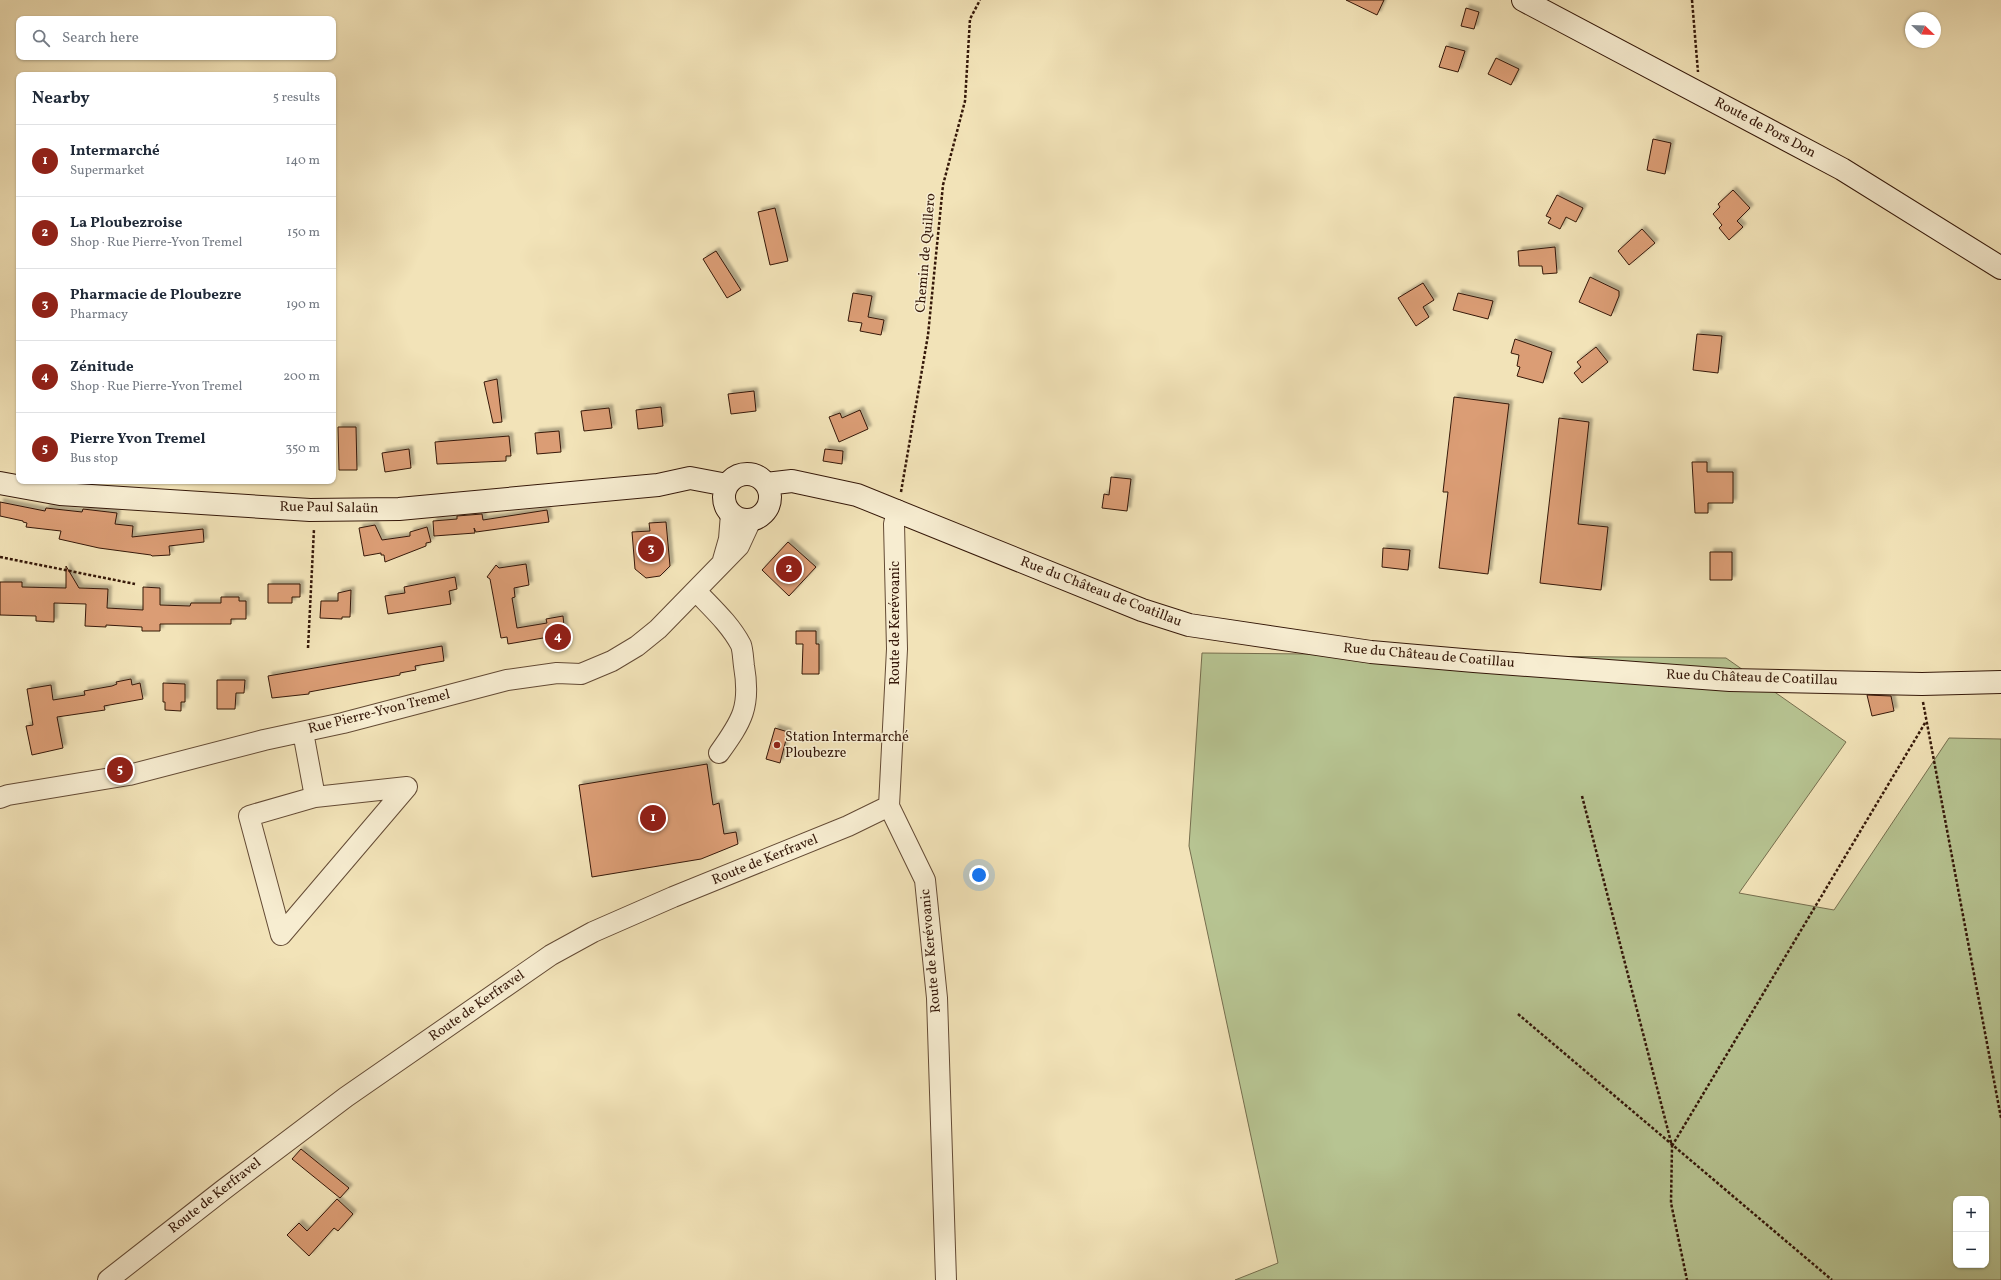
<!DOCTYPE html>
<html lang="en">
<head>
<meta charset="utf-8">
<style>
  :root { --surface:#fff; --page:#f6f6f7; --text:#1f2937; --muted:#747a83; --line:#e0e1e3; --accent:#8f2418 }
  body { margin:0; font-family:Vollkorn,serif; background:var(--page); color:var(--text) }
  .controls { position:absolute; right:12px; bottom:12px; display:grid; overflow:hidden; border-radius:8px; box-shadow:0 1px 3px #0004 }
  .controls button { width:36px; height:36px; display:grid; place-items:center; padding:0; border:0; border-bottom:1px solid var(--line); background:var(--surface); color:var(--text); font:20px sans-serif }
  .compass { position:absolute; left:1905px; top:12px; width:36px; height:36px; border-radius:50%; background:var(--surface); box-shadow:0 1px 3px #0004; rotate:113deg }
  .you { position:absolute; left:979px; top:875px; width:14px; height:14px; margin:-10px; border:3px solid #fff; border-radius:50%; background:#1a73e8; box-shadow:0 0 0 6px #1a73e833 }
  .badge { display:grid; place-items:center; width:26px; height:26px; border-radius:50%; background:var(--accent); color:#fff; font-size:13px; font-weight:700 }
  .pin { position:absolute; translate:-50% -50%; border:2px solid #fff; box-shadow:0 1px 4px #0006 }
  .list { margin:0; padding:0; list-style:none }
  h2 { display:flex; justify-content:space-between; align-items:center; height:52px; margin:0; padding:0 16px; font-size:17px }
  h2 small { font-size:13px; font-weight:400; color:var(--muted) }
  .list li { display:grid; grid-template-columns:26px 1fr auto; gap:12px; align-items:center; box-sizing:border-box; height:72px; padding:0 16px; border-top:1px solid var(--line) }
  .list b { display:block; font-size:15px; white-space:nowrap }
  .list p { margin:0; font-size:13px; white-space:nowrap; color:var(--muted) }
  .list em { font-size:13px; font-style:normal; color:var(--muted) }
  .icon { flex:none; width:22px; height:22px; fill:none; stroke:currentColor; stroke-width:2; stroke-linecap:round; stroke-linejoin:round }
  .map { position:relative; flex:none; width:2001px; height:1280px; overflow:hidden }
  .search { position:absolute; background:var(--surface); box-shadow:0 1px 3px #0004; left:16px; top:16px; width:320px; height:44px; display:flex; align-items:center; gap:10px; box-sizing:border-box; padding:0 14px; border-radius:8px; color:var(--muted); font-size:15px }
  .panel { position:absolute; background:var(--surface); box-shadow:0 1px 3px #0004; left:16px; top:72px; width:320px; height:412px; border-radius:8px }
  .map>svg:first-child { display:block }
</style>
</head>
<body>
<div class="map">
<svg width="2001" height="1280" viewBox="0 0 2001 1280">
  <defs>
    <filter id="shadow"><feDropShadow dx="3.5" dy="-3.5" stdDeviation="1" flood-color="#0004"/></filter>
  </defs>
  <rect width="100%" height="100%" fill="#f2e3b8"/>
  <filter id="stains"><feTurbulence type="fractalNoise" baseFrequency=".005" numOctaves="4"/><feColorMatrix values="0 0 0 0 .2 0 0 0 0 .09 0 0 0 0 .02 0 0 0 .5 -.17"/></filter>
  <radialGradient id="worn" r=".72"><stop offset=".6" stop-color="#630" stop-opacity="0"/><stop offset="1" stop-color="#630" stop-opacity=".3"/></radialGradient>
  <path fill="#b7c492" stroke="#766e4e" fill-rule="evenodd" d="M1202 653 1726 658 1846 742 1739 893 1834 910 1949 738 2001 739V1280H1235L1278 1263 1189 846ZM1956 1199H1986V1265H1956Z"/>
  <path fill="#db9d74" stroke="#351809" filter="url(#shadow)" d="M1346 0H1384L1377 15Z
    M1466 8 1479 12 1474 29 1461 26Z
    M1446 46 1465 51 1458 72 1439 67Z
    M1496 58 1519 69 1511 85 1488 74Z
    M1653 139 1671 143 1665 174 1647 170Z
    M1733 190 1750 208 1737 221 1743 227 1729 240 1719 228 1722 225 1713 214 1720 207 1718 204Z
    M1557 195 1583 208 1576 222 1566 217 1560 229 1548 223 1551 218 1546 216Z
    M775 208 788 261 770 265 758 212Z
    M1642 229 1655 243 1629 265 1618 251Z
    M1555 247 1557 273 1543 274 1542 266H1519L1518 251Z
    M716 251 741 290 727 298 703 259Z
    M1590 277 1619 291V296L1611 316 1579 302Z
    M1423 283 1434 300 1423 307 1429 317 1416 326 1398 298Z
    M853 293 872 296 868 317 884 320 881 335 860 331 862 323 848 321Z
    M1458 293 1493 301 1488 319 1453 310Z
    M1697 334 1722 336 1718 373 1693 370Z
    M1515 339 1552 352 1543 383 1517 376 1520 367 1517 366 1519 355 1511 353Z
    M1596 347 1608 362 1582 383 1574 373 1581 367 1577 362Z
    M497 379 502 422 493 423 484 382Z
    M754 391 756 411 731 414 728 394Z
    M1454 397 1509 404 1488 574 1439 568 1448 492H1443Z
    M661 407 663 426 638 429 636 410Z
    M609 408 612 428 584 431 581 411Z
    M860 410 868 429 839 442 829 417 840 413 842 418Z
    M1559 418 1589 422 1578 524 1608 527 1601 590 1540 583Z
    M338 427H356L357 470H339Z
    M559 431 561 452 537 454 535 433Z
    M509 436 511 456H506V461L437 464 435 442Z
    M409 449 411 468 385 472 382 453Z
    M825 449 843 451 842 464 823 461Z
    M1692 462H1707V472H1733V503H1708V513H1695Z
    M1111 477 1131 479 1127 511 1102 508 1104 494 1109 495Z
    M0 502 45 511 46 508 82 512 83 509 117 513 115 524 133 526 132 537 203 529 204 542 169 546 170 555 152 556 151 555 99 548 59 539 61 531 26 527 27 523 23 522V521L0 516Z
    M547 510 549 522 476 532 474 528 475 533 434 536 433 521 457 519V516L482 514 483 520Z
    M666 522 670 566 660 576 646 578 635 569 632 532 650 531 649 523Z
    M375 525 382 540 410 536V532L427 527 431 542 426 543V546L385 562 384 555H381V553L364 556 359 528Z
    M788 542 816 567 789 596 762 570Z
    M1383 548 1410 550 1408 570 1382 567Z
    M1710 552H1732V580H1710Z
    M526 564 529 585 514 588 515 597 512 598 517 628 547 623 546 619 563 616 566 645 550 647 549 637 508 644 507 637 501 638 490 579 487 577 496 565 499 568Z
    M66 566 79 588 108 589 107 608 143 610V587L160 588V605L190 606 191 603H221V597H239V601H246V619H231V624H160V631H142V627L106 625V627L85 626 86 604 54 603V622L36 621V616L0 615V582H22V587L66 588Z
    M455 577 457 589 449 591 451 604 388 614 385 596 405 593 404 587Z
    M268 584H300V597H292V603H268Z
    M351 590 350 617H342V619L320 618 321 601H338V593Z
    M796 631H816V644H819V674H802L803 644H796Z
    M442 646 444 661 415 666 416 670 400 673V675L309 692V694L272 698 268 676Z
    M131 679 132 685 140 683 143 699 104 706 105 710 57 717 63 748 32 755 26 726 33 725 27 689 51 685 53 700 85 695 84 691 112 686 117 684 116 682Z
    M217 680H245L244 693H236L235 709H217Z
    M163 683 185 684V702H181V711L165 710V702H163Z
    M1867 695 1891 696 1894 711 1872 716Z
    M775 728 788 732 780 763 766 759Z
    M707 764 713 805 719 803 724 834 736 832 738 844 701 859 592 877 579 785Z
    M301 1149 349 1188 340 1198 292 1159Z
    M337 1199 353 1214 338 1231 334 1228 309 1256 287 1235 299 1223 307 1231Z"/>
  <g fill="none" stroke-linecap="round" stroke-linejoin="round">
    <g stroke="#644b35" stroke-width="22">
      <path id="street" d="M897 510 894 524 897 649 889 806 925 880 937 998 946 1280
        M723 560 729 539 731 514
        M696 591C712 608 730 624 741 645 743 651 743 659 744 666 751 707 742 721 719 753
        M303 732 315 797 249 816 281 935 407 787 315 797
        M0 798 8 795 129 775 264 740 343 723 507 680 557 673 581 674 612 661 637 646 658 629 739 546 751 520
        M108 1280 223 1190 346 1097 551 955 593 932 673 897 848 826 889 806"/>
    </g>
    <g stroke="#351809" stroke-width="24">
      <path id="secondary" d="M1523 0 1842 169 2001 268
        M724 497a23 23 0 1 1 46 0a23 23 0 1 1-46 0Z
        M0 483 60 494 310 510 399 509 658 485 690 478 727 485
        M766 484 792 481 857 495 1142 610 1189 625 1371 652 1474 661 1730 680 1922 684 2001 682"/>
    </g>
    <path stroke="#351809" stroke-width="2.5" stroke-dasharray="3 2" stroke-linecap="butt" d="M1692 0 1698 72
      M901 492 928 335 943 185 965 101 970 19 980 0
      M0 557 135 584
      M308 648 314 529
      M1923 702 2001 1118
      M1582 796 1672 1146 1671 1203 1687 1280
      M1518 1014 1832 1280
      M1672 1146 1925 723"/>
    <use href="#street" stroke="#f7edd1" stroke-width="20"/>
    <use href="#secondary" stroke="#f7edd1" stroke-width="22"/>
  </g>
  <circle fill="#8f2418" stroke="#f7edd1" stroke-width="1.5" cx="777" cy="745" r="4"/>
  <g text-anchor="middle" dominant-baseline="central" stroke-width="3" stroke-linejoin="round" paint-order="stroke">
    <g font-size="14" fill="#351809" stroke="#f7edd1">
      <text transform="translate(1765 128) rotate(28)">Route de Pors Don</text>
      <text transform="translate(926 253) rotate(-85)">Chemin de Quillero</text>
      <text transform="translate(329 508) rotate(1)">Rue Paul Salaün</text>
      <text transform="translate(1101 592) rotate(21)">Rue du Château de Coatillau</text>
      <text transform="translate(895 623) rotate(-90)">Route de Kerévoanic</text>
      <text transform="translate(1429 656) rotate(5)">Rue du Château de Coatillau</text>
      <text transform="translate(1752 678) rotate(2)">Rue du Château de Coatillau</text>
      <text transform="translate(379 712) rotate(-14)">Rue Pierre-Yvon Tremel</text>
      <text transform="translate(765 860) rotate(-22)">Route de Kerfravel</text>
      <text transform="translate(931 951) rotate(-95)">Route de Kerévoanic</text>
      <text transform="translate(477 1006) rotate(-35)">Route de Kerfravel</text>
      <text transform="translate(215 1196) rotate(-38)">Route de Kerfravel</text>
    </g>
    <g font-size="14" fill="#351809" stroke="#f7edd1" text-anchor="start">
      <text x="785" y="737">Station Intermarché<tspan x="785" dy="16">Ploubezre</tspan></text>
    </g>
  </g>
  <rect width="100%" height="100%" filter="url(#stains)"/>
  <rect width="100%" height="100%" fill="url(#worn)"/>
</svg>
<div class="controls">
<button>+</button>
<button>−</button>
</div>
<svg class="compass" viewBox="-18 -18 36 36"><path d="M0-13l5 13h-10z" fill="#e53935"/><path d="M0 13l5-13h-10z" fill="#747a83"/></svg>
<div class="you"></div>
<div class="pin badge" style="left:653px;top:818px">1</div>
<div class="pin badge" style="left:789px;top:569px">2</div>
<div class="pin badge" style="left:651px;top:549px">3</div>
<div class="pin badge" style="left:558px;top:637px">4</div>
<div class="pin badge" style="left:120px;top:770px">5</div>
<div class="search"><svg class="icon" aria-label="search" viewBox="0 0 24 24"><circle cx="10" cy="10" r="6"/><path d="M15 15l6 6"/></svg>Search here</div>
<section class="panel">
<h2>Nearby<small>5 results</small></h2>
<ul class="list">
<li><span class="badge">1</span><div><b>Intermarché</b><p>Supermarket</p></div><em>140 m</em></li>
<li><span class="badge">2</span><div><b>La Ploubezroise</b><p>Shop · Rue Pierre-Yvon Tremel</p></div><em>150 m</em></li>
<li><span class="badge">3</span><div><b>Pharmacie de Ploubezre</b><p>Pharmacy</p></div><em>190 m</em></li>
<li><span class="badge">4</span><div><b>Zénitude</b><p>Shop · Rue Pierre-Yvon Tremel</p></div><em>200 m</em></li>
<li><span class="badge">5</span><div><b>Pierre Yvon Tremel</b><p>Bus stop</p></div><em>350 m</em></li>
</ul>
</section>
</div>
</body>
</html>
